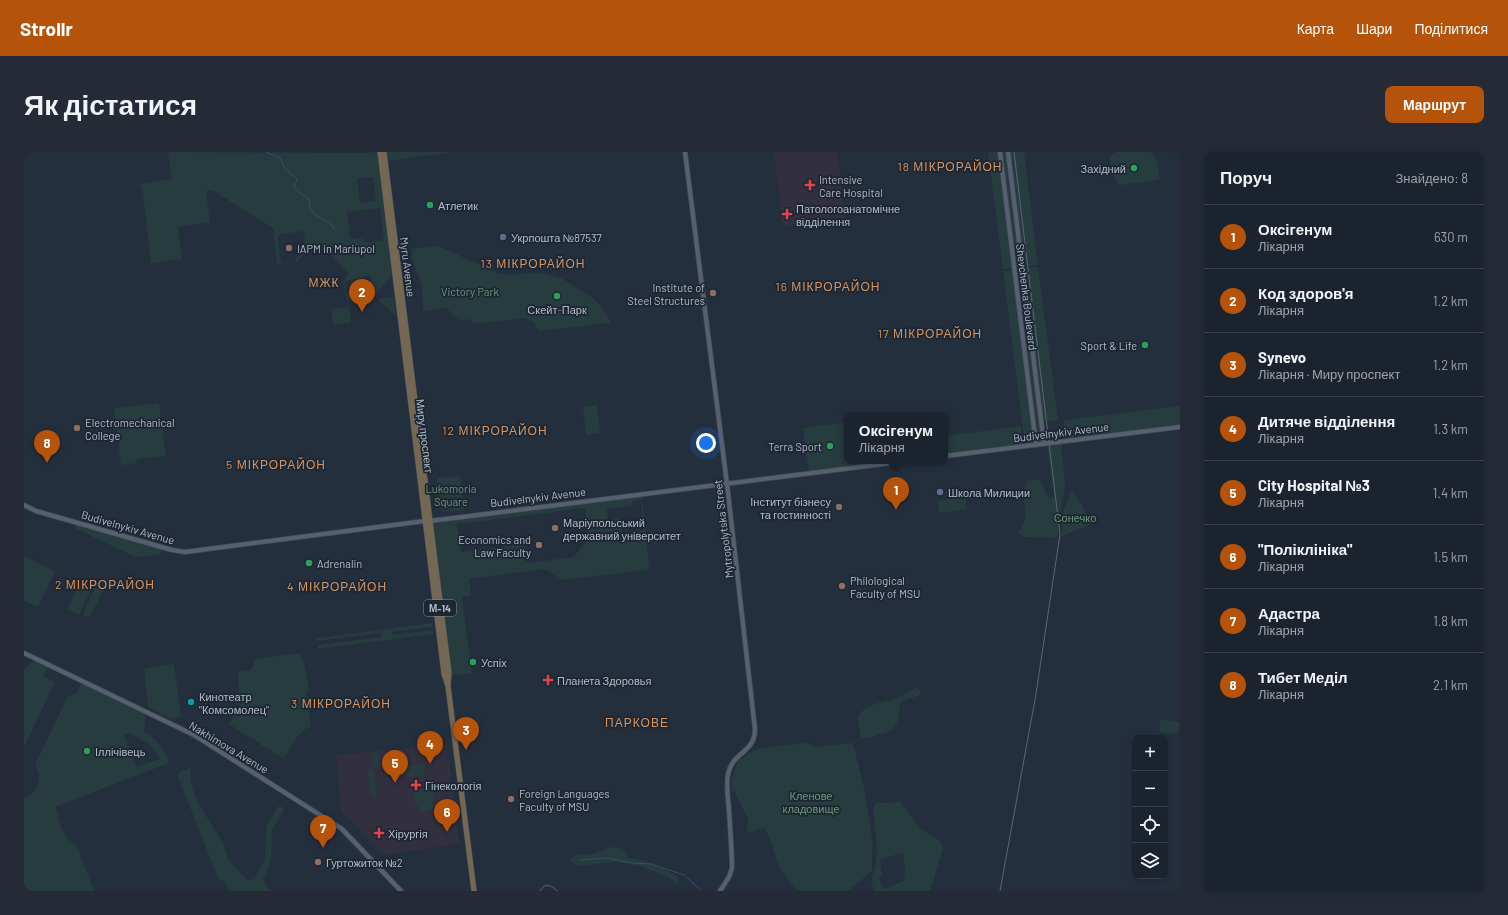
<!DOCTYPE html>
<html lang="uk">
<head>
<meta charset="utf-8">
<style>
  :root { --surface:#1b232e; --page:#242b36; --text:#f1f3f6; --muted:#a0a4aa; --line:#39404a; --accent:#b45309 }
  body { margin:0; font-family:Barlow,sans-serif; background:var(--page); color:var(--text) }
  .controls { position:absolute; right:12px; bottom:12px; display:grid; overflow:hidden; border-radius:8px; box-shadow:0 2px 6px #0003 }
  .controls button { width:36px; height:36px; display:grid; place-items:center; padding:0; border:0; border-bottom:1px solid var(--line); background:var(--surface); color:var(--text); font:20px sans-serif }
  .you { position:absolute; left:682px; top:291px; width:14px; height:14px; margin:-10px; border:3px solid #fff; border-radius:50%; background:#1a73e8; box-shadow:0 0 0 6px #1a73e833 }
  .badge { display:grid; place-items:center; width:26px; height:26px; border-radius:50%; background:var(--accent); color:#fff; font-size:13px; font-weight:700 }
  .pin { position:absolute; translate:-50% -33px; filter:drop-shadow(0 1px 2px #0008) }
  .pin::after { content:''; position:absolute; top:21px; width:14px; height:12px; background:inherit; clip-path:polygon(0 0,100% 0,50% 100%) }
  .popup { position:absolute; left:820px; top:260px; width:104px; height:52px; box-sizing:border-box; display:grid; place-content:center; border-radius:8px; background:var(--surface); filter:drop-shadow(0 1px 3px #0005); font-size:13px; white-space:nowrap; color:var(--muted) }
  .popup b { font-size:15px; color:var(--text) }
  .popup::after { content:''; position:absolute; left:50%; top:100%; margin-left:-8px; border:8px solid transparent; border-top-color:var(--surface) }
  .list { margin:0; padding:0; list-style:none }
  h2 { display:flex; justify-content:space-between; align-items:center; height:52px; margin:0; padding:0 16px; font-size:17px }
  h2 small { font-size:13px; font-weight:400; color:var(--muted) }
  .list li { display:grid; grid-template-columns:26px 1fr auto; gap:12px; align-items:center; box-sizing:border-box; height:64px; padding:0 16px; border-top:1px solid var(--line) }
  .list b { display:block; font-size:15px; white-space:nowrap }
  .list p { margin:0; font-size:13px; white-space:nowrap; color:var(--muted) }
  .list em { font-size:13px; font-style:normal; color:var(--muted) }
  .icon { flex:none; width:22px; height:22px; fill:none; stroke:currentColor; stroke-width:2; stroke-linecap:round; stroke-linejoin:round }
  .map { position:relative; flex:none; width:1156px; height:739px; overflow:hidden; border-radius:8px }
  header { display:flex; align-items:center; gap:24px; box-sizing:border-box; height:56px; padding:0 20px; background:var(--accent); color:#fff }
  header strong { font-size:19px }
  nav { display:flex; gap:22px; margin-inline-start:auto; font-size:14px }
  .intro { display:flex; align-items:center; justify-content:space-between; box-sizing:border-box; height:96px; padding:0 24px }
  h1 { margin:0; font-size:28px }
  .button { padding:10px 18px; border-radius:8px; background:var(--accent); color:#fff; font-size:14px; font-weight:700 }
  main { display:flex; gap:24px; padding:0 24px }
  aside { flex:1; background:var(--surface); border-radius:8px; box-shadow:0 2px 6px #0003 }
  .map>svg:first-child { display:block }
</style>
</head>
<body>
<header>
<strong>Strollr</strong>
<nav><a>Карта</a><a>Шари</a><a>Поділитися</a></nav>
</header>
<div class="intro"><h1>Як дістатися</h1><a class="button">Маршрут</a></div>
<main>
<div class="map">
<svg width="1156" height="739" viewBox="0 0 1156 739">
  <rect width="100%" height="100%" fill="#242f3e"/>
  <path fill="#32303f" d="M750 0H813L821 66 759 74Z
    M423 592 435 692 359 703 317 659 312 603Z"/>
  <path fill="#263c3f" fill-rule="evenodd" d="M144 0 340 1 353 0 368 123 350 145 323 149 320 132 324 121C318 115 309 103 302 98 290 91 279 101 273 110L253 113 249 76 188 38 182 39 186 70 154 75 158 107 127 111 119 42 116 32 148 27ZM349 25 352 49 336 51 333 27ZM356 56 360 88 343 91 339 87 326 86 323 60ZM280 79 281 93 274 94 275 102 270 110 257 112 254 85 258 82ZM347 123 348 138 323 141 321 132 323 129Z
    M362 0H430L363 9Z
    M964 0H975L989 116 979 117Z
    M977 0H983L997 115H991Z
    M985 0H1000L1014 113 999 114Z
    M1092 0H1126L1132 6 1136 28 1096 33 1092 30V26C1085 21 1084 16 1087 9L1085 6 1090 1Z
    M415 94 475 122 486 123 516 121 537 126 569 146 576 153 586 168 585 171 516 179 514 178 510 170 500 166 451 172 445 167 436 169 422 156 400 159 399 157 398 134 389 110 387 98 391 96Z
    M1014 115 1034 268 1019 270 1000 116Z
    M992 117H997L1019 291 1013 292Z
    M989 118 1011 292 1001 293 979 119Z
    M370 145 372 162 371 163 353 147Z
    M325 155 327 171 309 173 307 157Z
    M135 251 142 304 112 307 113 311 97 313 90 256Z
    M573 253 576 281 562 283 559 255Z
    M1156 254V274L1042 288 1040 268Z
    M823 270V309H853L854 312 785 320 779 276Z
    M997 274 999 293 921 303V284Z
    M1037 291 1041 332 1033 386 1000 385 995 380 1002 366 999 340 1003 329 1016 327 1024 346 1030 345 1023 293Z
    M436 324 440 358 418 360 413 326Z
    M1047 339 1056 350 1068 372 1038 384V369L1040 357Z
    M618 344 625 413 623 418 536 428 528 421 519 417 445 427 447 443 438 445 448 522 427 523 407 370ZM617 348 619 379 599 382 595 366 584 368 583 357 607 354 608 349ZM561 356 564 387 550 405 505 411 502 392 437 400 433 372Z
    M942 345 943 357 915 361 913 349Z
    M52 371 138 396 137 402 115 405 109 404 51 376Z
    M0 404 31 419 14 455 0 449Z
    M57 428 69 434 55 463 43 457Z
    M75 434 78 435 79 439 67 463 61 465 59 461 71 436Z
    M408 471 409 475 368 480V482L375 481 368 483 409 478 410 482 294 497V493L358 485 357 483 350 484 357 483V481L293 489V486Z
    M276 501 281 515 285 538 282 539 287 575C274 577 267 597 260 607L205 572 222 543H215L214 519 227 518 232 507Z
    M11 508 24 514 19 525 31 530 0 595V517Z
    M150 512 157 564 148 567 124 555 120 516Z
    M58 530 122 561 120 580C133 587 141 597 145 611L31 655C35 666 39 689 52 692L70 739H0V646C15 641 19 626 11 613L44 544 53 541ZM106 581 126 593 136 607 113 615 100 583Z
    M891 536H894L897 540 896 543 878 549C875 552 876 556 875 561 873 578 867 580 853 583 847 585 843 588 837 585L833 568C838 551 860 551 875 545 881 543 885 538 891 536Z
    M1137 567 1155 570 1153 582 1135 580Z
    M782 591 791 595 829 591 840 636 848 686V717L847 720 824 739H774L755 716 747 690 740 675 728 680 723 679 724 666 710 639H708L707 629 714 609 729 599 737 596Z
    M376 599V604L374 607V612L349 615 348 602H354L355 610 368 609 367 600Z
    M400 612 401 623 382 625 380 614Z
    M167 615 166 622 168 635 173 649 190 677 199 690 204 707 223 728H227L231 725 241 707 242 675 253 656 256 654 259 656V660L248 677 247 709 239 727 243 735 247 739H205L202 731 194 726 153 622Z
    M350 617 353 646 346 643 343 618Z
    M407 636 410 640 408 658 395 660 394 651H390L389 642 393 637Z
    M875 649C884 657 889 670 899 678 906 684 917 686 919 696L907 737 905 739H850C845 728 851 720 852 709 855 689 848 670 850 653L852 651H864ZM879 701 881 716 880 729 859 737 855 725 858 724 856 707Z
    M588 695 595 696 606 706 629 711 653 724 655 731 650 732 648 728 644 725 616 714 591 710 552 714 547 709V706L552 702 562 703 571 701Z"/>
  <g fill="none" stroke-linecap="round" stroke-linejoin="round">
    <path stroke="#394c67" stroke-width="1" d="M242 0 256 6 261 17 269 23 273 28 270 35 272 38 285 47 286 56 290 62 306 71 311 78
      M556 708 583 706 609 711 627 712 660 723 678 739"/>
    <g stroke="#414a57" stroke-width="5.5">
      <path id="major" d="M661 0 703 332 731 577C731 601 709 599 704 622 702 633 704 646 705 658 706 677 708 697 708 716L705 725 696 739
        M976 0 1012 293
        M984 0 1020 292
        M921 304 1156 275
        M0 353 12 359 148 398 161 400 401 369
        M406 369 884 309
        M0 501 170 583 318 677 377 739"/>
    </g>
    <g stroke="#434c59" stroke-width="6">
      <path id="highway" d="M356 0 420 522 424 534 450 739
        M360 0 425 521 424 533"/>
    </g>
    <use href="#major" stroke="#56606e" stroke-width="4"/>
    <use href="#highway" stroke="#746855" stroke-width="5"/>
    <path stroke="#5a6575" stroke-width="1" d="M516 739 520 734C526 733 529 734 533 739
      M976 739 1012 542 1036 382 990 0"/>
  </g>
  <g fill="#2e9e5b" stroke="#1d2633" stroke-width="1.5">
    <circle cx="1110" cy="16" r="4"/>
    <circle cx="406" cy="53" r="4"/>
    <circle cx="533" cy="144" r="4"/>
    <circle cx="1121" cy="193" r="4"/>
    <circle cx="806" cy="294" r="4"/>
    <circle cx="285" cy="411" r="4"/>
    <circle cx="449" cy="510" r="4"/>
    <circle cx="63" cy="599" r="4"/>
  </g>
  <g fill="#e0444e" stroke="#1d2633" stroke-width="1.5">
    <path d="M784 27h4v4h4v4h-4v4h-4v-4h-4v-4h4z"/>
    <path d="M761 56h4v4h4v4h-4v4h-4v-4h-4v-4h4z"/>
    <path d="M522 522h4v4h4v4h-4v4h-4v-4h-4v-4h4z"/>
    <path d="M390 627h4v4h4v4h-4v4h-4v-4h-4v-4h4z"/>
    <path d="M353 675h4v4h4v4h-4v4h-4v-4h-4v-4h4z"/>
  </g>
  <g fill="#5c6f8a" stroke="#1d2633" stroke-width="1.5">
    <circle cx="479" cy="85" r="4"/>
    <circle cx="916" cy="340" r="4"/>
  </g>
  <g fill="#8d6e63" stroke="#1d2633" stroke-width="1.5">
    <circle cx="265" cy="96" r="4"/>
    <circle cx="689" cy="141" r="4"/>
    <circle cx="53" cy="276" r="4"/>
    <circle cx="815" cy="355" r="4"/>
    <circle cx="531" cy="376" r="4"/>
    <circle cx="515" cy="393" r="4"/>
    <circle cx="818" cy="434" r="4"/>
    <circle cx="487" cy="647" r="4"/>
    <circle cx="294" cy="710" r="4"/>
  </g>
  <circle fill="#0f9aa8" stroke="#1d2633" stroke-width="1.5" cx="167" cy="550" r="4"/>
  <g text-anchor="middle" dominant-baseline="central" stroke-width="3.5" stroke-linejoin="round" paint-order="stroke">
    <rect fill="#1d2633" stroke="#878f9c" stroke-width="1" x="400" y="448" width="32" height="16" rx="3"/>
    <g font-size="10" font-weight="bold" fill="#b4bcc9">
      <text x="416" y="456">М-14</text>
    </g>
    <g font-size="11" fill="#b4bcc9" stroke="#1d2633" text-anchor="start">
      <text x="1102" y="16" text-anchor="end">Західний</text>
      <text x="795" y="27">Intensive<tspan x="795" dy="13">Care Hospital</tspan></text>
      <text x="414" y="53">Атлетик</text>
      <text x="772" y="56">Патологоанатомічне<tspan x="772" dy="13">відділення</tspan></text>
      <text x="487" y="85">Укрпошта №87537</text>
      <text x="273" y="96">IAPM in Mariupol</text>
      <text x="681" y="135" text-anchor="end">Institute of<tspan x="681" dy="13">Steel Structures</tspan></text>
      <text x="533" y="157" text-anchor="middle">Скейт-Парк</text>
      <text x="1113" y="193" text-anchor="end">Sport &amp; Life</text>
      <text x="61" y="270">Electromechanical<tspan x="61" dy="13">College</tspan></text>
      <text x="798" y="294" text-anchor="end">Terra Sport</text>
      <text x="924" y="340">Школа Милиции</text>
      <text x="807" y="349" text-anchor="end">Інститут бізнесу<tspan x="807" dy="13">та гостинності</tspan></text>
      <text x="539" y="370">Маріупольський<tspan x="539" dy="13">державний університет</tspan></text>
      <text x="507" y="387" text-anchor="end">Economics and<tspan x="507" dy="13">Law Faculty</tspan></text>
      <text x="293" y="411">Adrenalin</text>
      <text x="826" y="428">Philological<tspan x="826" dy="13">Faculty of MSU</tspan></text>
      <text x="457" y="510">Успіх</text>
      <text x="533" y="528">Планета Здоровья</text>
      <text x="175" y="544">Кинотеатр<tspan x="175" dy="13">"Комсомолец"</tspan></text>
      <text x="71" y="599">Іллічівець</text>
      <text x="401" y="633">Гінекологія</text>
      <text x="495" y="641">Foreign Languages<tspan x="495" dy="13">Faculty of MSU</tspan></text>
      <text x="364" y="681">Хірургія</text>
      <text x="302" y="710">Гуртожиток №2</text>
    </g>
    <g font-size="11" fill="#b4bcc9" stroke="#1d2633">
      <text transform="translate(384 115) rotate(83)">Myru Avenue</text>
      <text transform="translate(1003 145) rotate(83)">Shevchenka Boulevard</text>
      <text transform="translate(1037 280) rotate(-7)">Budivelnykiv Avenue</text>
      <text transform="translate(401 284) rotate(83)">Миру проспект</text>
      <text transform="translate(514 345) rotate(-7)">Budivelnykiv Avenue</text>
      <text transform="translate(104 375) rotate(16)">Budivelnykiv Avenue</text>
      <text transform="translate(699 377) rotate(-97)">Mytropolytska Street</text>
      <text transform="translate(205 595) rotate(31)">Nakhimova Avenue</text>
    </g>
    <g font-size="11" fill="#6b9a76" stroke="#1d2633">
      <text x="446" y="139">Victory Park</text>
      <text x="427" y="336">Lukomoria<tspan x="427" dy="13">Square</tspan></text>
      <text x="1051" y="365">Сонечко</text>
      <text x="787" y="643">Кленове<tspan x="787" dy="13">кладовище</tspan></text>
    </g>
    <g font-size="12" letter-spacing="1" fill="#d59563" stroke="#1d2633">
      <text x="926" y="14">18 МІКРОРАЙОН</text>
      <text x="509" y="111">13 МІКРОРАЙОН</text>
      <text x="300" y="130">МЖК</text>
      <text x="804" y="134">16 МІКРОРАЙОН</text>
      <text x="906" y="181">17 МІКРОРАЙОН</text>
      <text x="471" y="278">12 МІКРОРАЙОН</text>
      <text x="252" y="312">5 МІКРОРАЙОН</text>
      <text x="81" y="432">2 МІКРОРАЙОН</text>
      <text x="313" y="434">4 МІКРОРАЙОН</text>
      <text x="317" y="551">3 МІКРОРАЙОН</text>
      <text x="613" y="570">ПАРКОВЕ</text>
    </g>
  </g>
</svg>
<div class="controls">
<button>+</button>
<button>−</button>
<button><svg class="icon" aria-label="locate" viewBox="0 0 24 24"><circle cx="12" cy="12" r="6"/><path d="M12 2v4M12 18v4M2 12h4M18 12h4"/></svg></button>
<button><svg class="icon" aria-label="layers" viewBox="0 0 24 24"><path d="M12 4l9 5-9 5-9-5zM3 14l9 5 9-5"/></svg></button>
</div>
<div class="you"></div>
<div class="pin badge" style="left:872px;top:358px">1</div>
<div class="popup"><b>Оксігенум</b>Лікарня</div>
<div class="pin badge" style="left:338px;top:160px">2</div>
<div class="pin badge" style="left:442px;top:598px">3</div>
<div class="pin badge" style="left:406px;top:612px">4</div>
<div class="pin badge" style="left:371px;top:631px">5</div>
<div class="pin badge" style="left:423px;top:680px">6</div>
<div class="pin badge" style="left:299px;top:696px">7</div>
<div class="pin badge" style="left:23px;top:311px">8</div>
</div>
<aside>
<h2>Поруч<small>Знайдено: 8</small></h2>
<ul class="list">
<li><span class="badge">1</span><div><b>Оксігенум</b><p>Лікарня</p></div><em>630 m</em></li>
<li><span class="badge">2</span><div><b>Код здоров'я</b><p>Лікарня</p></div><em>1.2 km</em></li>
<li><span class="badge">3</span><div><b>Synevo</b><p>Лікарня · Миру проспект</p></div><em>1.2 km</em></li>
<li><span class="badge">4</span><div><b>Дитяче відділення</b><p>Лікарня</p></div><em>1.3 km</em></li>
<li><span class="badge">5</span><div><b>City Hospital №3</b><p>Лікарня</p></div><em>1.4 km</em></li>
<li><span class="badge">6</span><div><b>&quot;Поліклініка&quot;</b><p>Лікарня</p></div><em>1.5 km</em></li>
<li><span class="badge">7</span><div><b>Адастра</b><p>Лікарня</p></div><em>1.8 km</em></li>
<li><span class="badge">8</span><div><b>Тибет Меділ</b><p>Лікарня</p></div><em>2.1 km</em></li>
</ul>
</aside>
</main>
</body>
</html>
